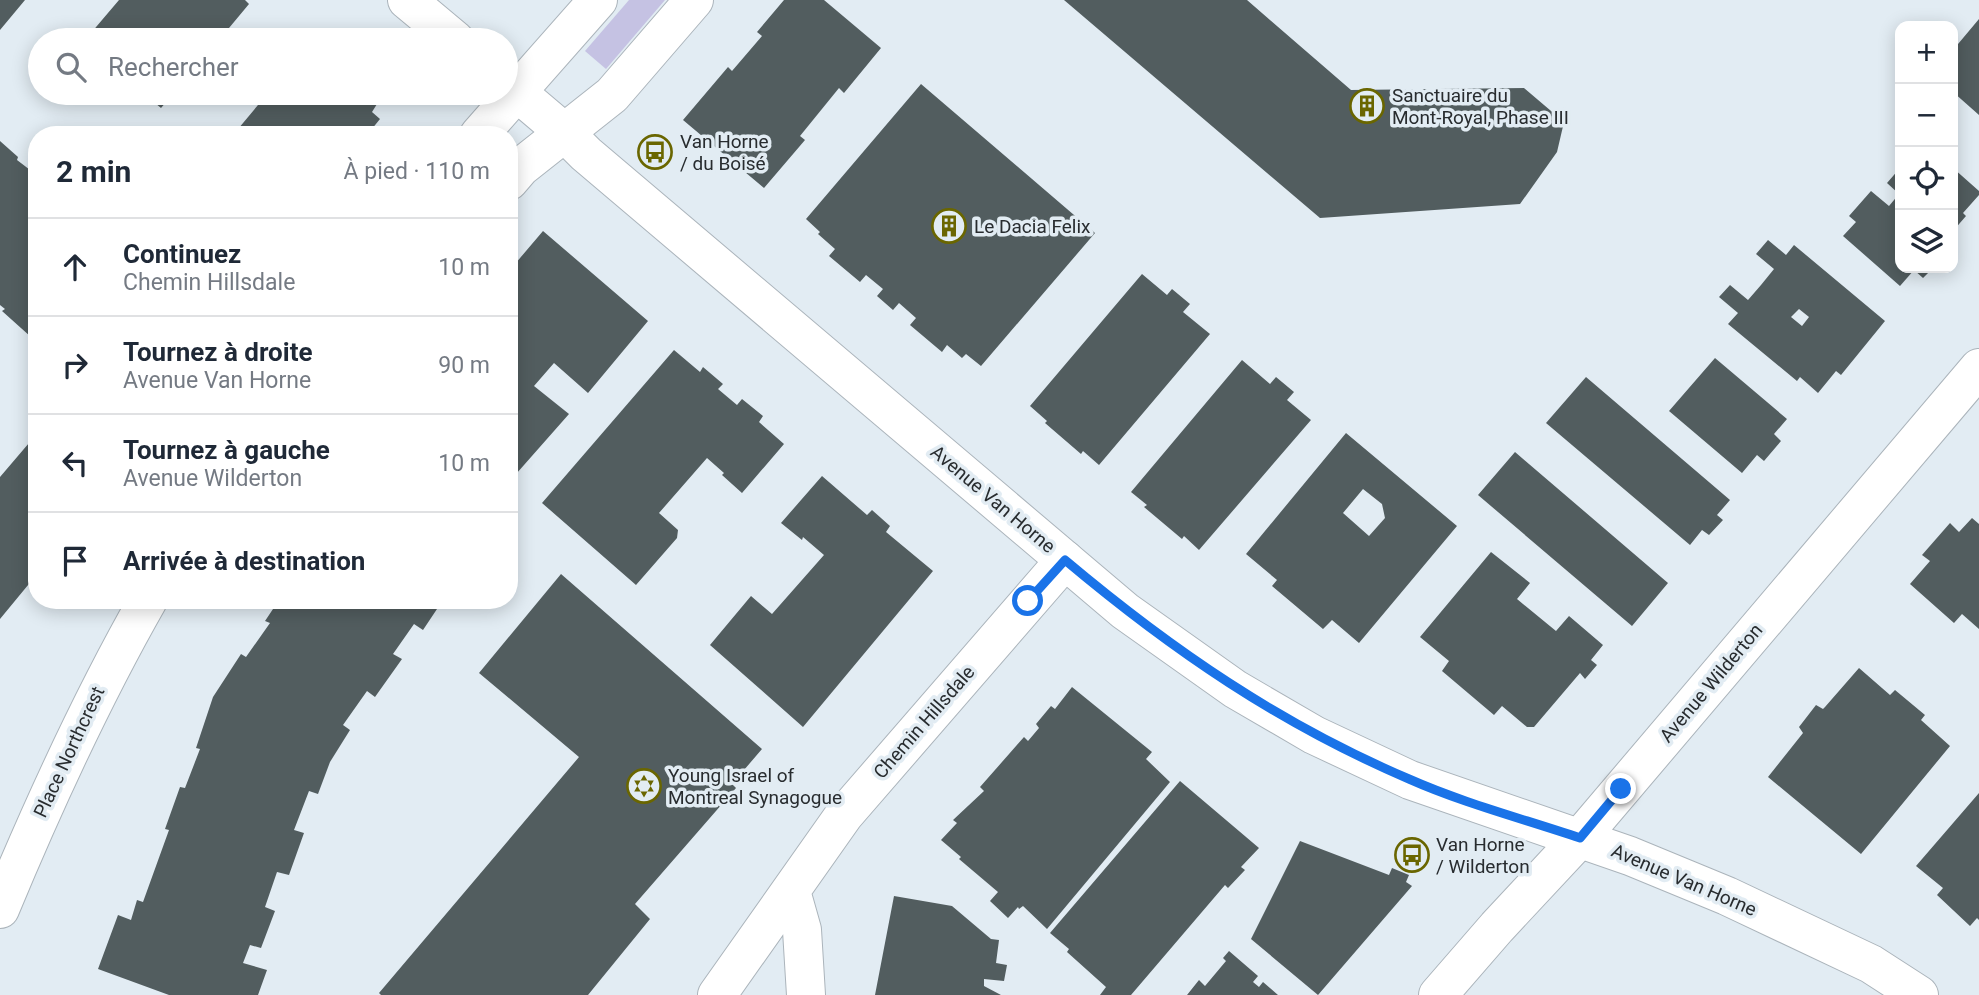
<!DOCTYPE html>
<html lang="fr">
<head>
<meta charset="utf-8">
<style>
  :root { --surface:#fff; --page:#f2f2f3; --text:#1f2937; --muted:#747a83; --line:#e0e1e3 }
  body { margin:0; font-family:Roboto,sans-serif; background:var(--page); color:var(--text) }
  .controls { position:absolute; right:21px; top:21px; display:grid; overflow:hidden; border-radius:14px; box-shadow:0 4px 18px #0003 }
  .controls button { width:63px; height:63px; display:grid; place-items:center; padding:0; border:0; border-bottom:2px solid var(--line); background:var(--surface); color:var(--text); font:35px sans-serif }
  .stop { position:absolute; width:21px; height:21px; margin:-16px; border:5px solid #1a73e8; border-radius:50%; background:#fff }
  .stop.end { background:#1a73e8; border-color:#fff; box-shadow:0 2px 7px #0008 }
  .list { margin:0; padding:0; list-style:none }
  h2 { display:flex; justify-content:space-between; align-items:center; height:91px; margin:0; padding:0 28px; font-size:30px }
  h2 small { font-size:23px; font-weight:400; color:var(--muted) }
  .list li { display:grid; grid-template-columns:46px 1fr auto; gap:21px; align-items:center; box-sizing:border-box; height:98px; padding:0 28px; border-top:2px solid var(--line) }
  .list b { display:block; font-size:26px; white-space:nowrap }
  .list p { margin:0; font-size:23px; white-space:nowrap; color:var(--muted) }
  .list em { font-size:23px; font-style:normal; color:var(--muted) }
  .icon { flex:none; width:38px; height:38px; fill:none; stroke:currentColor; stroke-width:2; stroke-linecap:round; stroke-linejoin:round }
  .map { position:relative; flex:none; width:1979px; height:995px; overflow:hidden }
  .search { position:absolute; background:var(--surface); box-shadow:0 4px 18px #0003; left:28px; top:28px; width:490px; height:77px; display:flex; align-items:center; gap:18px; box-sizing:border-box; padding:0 24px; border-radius:38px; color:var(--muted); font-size:26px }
  .panel { position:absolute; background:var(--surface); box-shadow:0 4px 18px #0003; left:28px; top:126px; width:490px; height:483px; border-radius:28px }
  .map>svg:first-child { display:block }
</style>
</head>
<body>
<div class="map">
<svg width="1979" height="995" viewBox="0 0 1979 995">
  <rect width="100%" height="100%" fill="#e2ecf3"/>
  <path fill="#c5c2e3" d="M629 0H665L606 69 585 51Z"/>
  <path fill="#525d5f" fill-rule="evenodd" d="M0 0H25L0 30Z
    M119 0H245L249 4 219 40H85Z
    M784 0H824L881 48 844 93 839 88 800 136 805 140 764 188 683 120 728 67 732 71 762 36 757 32Z
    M1064 0H1247L1351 90 1524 88 1564 122 1557 152 1520 204 1320 218Z
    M1979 19V115L1953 92V50Z
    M921 84 1095 233 981 366 966 354 962 358 947 345 942 352 910 325 916 318 899 303 893 310 877 296 883 289 866 275 860 282 829 256 835 249 818 234 820 232 806 219Z
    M143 93H174L161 108Z
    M268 93H350L360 101 368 96 377 104 372 112 380 119 367 135H233Z
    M0 141 18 157 17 160 34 173 37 167V335L34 333 31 337 2 311 5 309 0 305Z
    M1900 168V268H1933L1923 278 1914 270 1900 286 1843 236 1856 222 1849 216 1871 191 1889 206 1899 194 1887 183Z
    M1953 168 1979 191V195L1963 213 1966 216 1953 231Z
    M543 231 648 321 588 393 554 363 534 386 569 414 509 482V341L517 332 509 325V271Z
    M1768 240 1786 255 1794 245 1885 321 1841 375 1836 371 1818 393 1800 377 1797 381 1728 324 1738 313 1719 297 1730 285 1748 300 1761 285 1774 269 1756 254ZM1799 309 1809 317 1802 326 1791 317Z
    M1142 274 1167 295 1172 289 1190 304 1183 312 1210 334 1099 465 1083 451 1081 454 1045 423 1047 421 1030 406Z
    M674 350 700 372 703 367 723 384 718 389 737 405 742 399 763 416 759 422 784 444 742 493 722 475 724 473 707 458 659 513 678 530 677 538 636 585 542 503Z
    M1715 358 1787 419 1774 434 1781 441 1764 461 1757 455 1742 473 1669 411Z
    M1242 360 1270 384 1276 377 1294 392 1287 400 1311 420 1199 550 1184 536 1182 539 1144 507 1147 505 1131 492Z
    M1586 377 1730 500 1717 515 1723 520 1709 535 1702 530 1690 545 1546 423Z
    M1346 433 1457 526 1359 643 1332 620 1323 629 1272 586 1277 580 1246 554ZM1363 489 1382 504 1385 518 1369 536 1343 513Z
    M29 443 37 450V567L30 575 33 579 0 619V477Z
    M1515 452 1668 583 1632 626 1478 495Z
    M822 476 867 515 872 510 890 526 886 532 933 571 803 727 710 645 751 596 772 614 824 555 803 537 802 540 781 523Z
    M1972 518 1979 524V629L1962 614 1954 623 1910 584 1930 561 1922 555 1950 523 1959 532Z
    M1491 552 1530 583 1517 599 1556 631 1569 616 1603 645 1591 660 1597 665 1585 679 1580 673 1534 727H1527L1502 706 1494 715 1442 671 1449 661 1420 637Z
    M561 574 762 749 732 784 736 788 635 904 650 919 588 995H381L379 993 579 757 479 673Z
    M279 600H443L423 630 414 624 393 654 402 659 375 697 367 691 343 725 350 730 330 762 318 794 309 791 294 830 304 833 289 875 277 872 265 907 275 911 261 948 250 945 243 963 267 970 258 995H169L98 969 118 915 131 920 137 900 143 902 169 830 165 829 180 787 185 788 200 749 196 748 213 697 241 654 246 657 270 623 265 621Z
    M1859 668 1890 695 1895 690 1925 715 1921 720 1950 746 1861 854 1768 777 1803 733 1799 727 1816 705 1823 709 1825 707Z
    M1072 687 1152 752 1146 759 1170 782 1047 929 1023 906 1019 909 1018 907 1008 918 990 901 998 892 959 859 961 857 941 840 957 823 953 820 984 791 980 787 1024 737 1028 741 1039 728 1036 724 1051 706 1055 709Z
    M1180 781 1259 848 1241 867 1245 870 1228 888 1225 885 1131 995H1100L1106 987 1067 952 1069 949 1050 933Z
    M1979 793V920L1977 918 1970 926 1937 895 1943 888 1916 866Z
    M1300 841 1389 875 1392 868 1409 875 1406 882 1412 886 1318 995 1251 939Z
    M894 896 952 906 991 939 999 940 996 963 1007 965 1004 981 984 979V986L1001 995H875Z
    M1229 951 1258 976 1253 982 1259 987 1263 982 1278 995H1187L1199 980 1205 986 1226 961 1223 958Z"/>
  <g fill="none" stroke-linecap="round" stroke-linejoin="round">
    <g stroke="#abb4bb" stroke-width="40">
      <path id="street" d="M479 135 598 0
        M509 181 521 167 612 95 694 0
        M791 891 802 930 806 995
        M0 909C44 803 91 700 148 600
        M717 995 844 815 1065 560"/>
    </g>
    <g stroke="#abb4bb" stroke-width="40">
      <path id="secondary" d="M407 0 455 40
        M506 83 565 133 586 154 1125 611 1235 689 1314 735 1410 780 1630 856 1727 896 1871 964 1919 995
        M1438 995 1497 927 1580 838 1979 368"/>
    </g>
    <use href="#street" stroke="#fff" stroke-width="38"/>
    <use href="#secondary" stroke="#fff" stroke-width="38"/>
  </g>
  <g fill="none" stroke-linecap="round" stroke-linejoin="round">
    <path stroke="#1a73e8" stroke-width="9" d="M1028 601 1065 560C1172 650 1280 724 1409 779 1463 803 1524 819 1580 838L1621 789"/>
  </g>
  <defs>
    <g id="building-ring" transform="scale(1.75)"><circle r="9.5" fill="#e2ecf3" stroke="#6a6600" stroke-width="1.5"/><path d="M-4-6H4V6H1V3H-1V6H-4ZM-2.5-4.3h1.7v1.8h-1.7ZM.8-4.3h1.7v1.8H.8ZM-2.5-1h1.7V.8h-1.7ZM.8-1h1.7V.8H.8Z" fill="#6a6600"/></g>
    <g id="bus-ring" transform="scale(1.75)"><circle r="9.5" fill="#e2ecf3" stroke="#6a6600" stroke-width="1.5"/><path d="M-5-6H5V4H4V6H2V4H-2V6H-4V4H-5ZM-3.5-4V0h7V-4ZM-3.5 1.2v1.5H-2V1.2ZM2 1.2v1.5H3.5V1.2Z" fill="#6a6600"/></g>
    <g id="synagogue-ring" transform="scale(1.75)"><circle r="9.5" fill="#e2ecf3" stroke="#6a6600" stroke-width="1.5"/><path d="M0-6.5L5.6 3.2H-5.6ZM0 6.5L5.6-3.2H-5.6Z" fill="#6a6600"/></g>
  </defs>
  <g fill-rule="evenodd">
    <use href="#building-ring" x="1367" y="106"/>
    <use href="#bus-ring" x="655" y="152"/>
    <use href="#building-ring" x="949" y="226"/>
    <use href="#synagogue-ring" x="644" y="786"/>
    <use href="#bus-ring" x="1412" y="855"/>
  </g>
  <g text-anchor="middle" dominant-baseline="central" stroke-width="7" stroke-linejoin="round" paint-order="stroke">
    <g font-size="19" fill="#282c2f" stroke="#e2ecf3" text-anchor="start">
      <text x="1392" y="95">Sanctuaire du<tspan x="1392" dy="22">Mont-Royal, Phase III</tspan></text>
      <text x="680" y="141">Van Horne<tspan x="680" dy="22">/ du Boisé</tspan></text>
      <text x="974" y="226">Le Dacia Felix</text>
      <text x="668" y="775">Young Israel of<tspan x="668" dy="22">Montreal Synagogue</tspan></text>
      <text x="1436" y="844">Van Horne<tspan x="1436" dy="22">/ Wilderton</tspan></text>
    </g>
    <g font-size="19" fill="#282c2f" stroke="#e2ecf3">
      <text transform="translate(993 499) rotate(40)">Avenue Van Horne</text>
      <text transform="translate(1711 683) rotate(-50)">Avenue Wilderton</text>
      <text transform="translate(924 722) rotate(-49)">Chemin Hillsdale</text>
      <text transform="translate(69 752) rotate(-65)">Place Northcrest</text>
      <text transform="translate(1684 880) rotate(23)">Avenue Van Horne</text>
    </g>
  </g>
</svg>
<div class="controls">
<button>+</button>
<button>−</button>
<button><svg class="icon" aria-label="locate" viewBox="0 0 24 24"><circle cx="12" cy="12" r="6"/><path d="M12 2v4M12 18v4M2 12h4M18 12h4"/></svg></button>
<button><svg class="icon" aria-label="layers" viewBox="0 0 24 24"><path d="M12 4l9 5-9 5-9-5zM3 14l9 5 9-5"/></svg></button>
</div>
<div class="stop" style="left:1028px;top:601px"></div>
<div class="stop end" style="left:1621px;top:789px"></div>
<div class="search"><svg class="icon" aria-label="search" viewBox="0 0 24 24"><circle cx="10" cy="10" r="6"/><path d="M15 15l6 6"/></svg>Rechercher</div>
<section class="panel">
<h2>2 min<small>À pied · 110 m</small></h2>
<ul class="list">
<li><svg class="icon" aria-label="ahead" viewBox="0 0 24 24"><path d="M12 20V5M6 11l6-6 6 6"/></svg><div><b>Continuez</b><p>Chemin Hillsdale</p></div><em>10 m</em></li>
<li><svg class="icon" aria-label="right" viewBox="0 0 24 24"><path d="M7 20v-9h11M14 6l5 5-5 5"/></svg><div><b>Tournez à droite</b><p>Avenue Van Horne</p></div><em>90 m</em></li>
<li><svg class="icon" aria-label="left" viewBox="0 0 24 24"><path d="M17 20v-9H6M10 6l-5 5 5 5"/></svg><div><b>Tournez à gauche</b><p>Avenue Wilderton</p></div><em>10 m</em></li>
<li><svg class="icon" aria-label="arrive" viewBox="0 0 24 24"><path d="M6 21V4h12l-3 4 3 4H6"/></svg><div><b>Arrivée à destination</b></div></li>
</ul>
</section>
</div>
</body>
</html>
